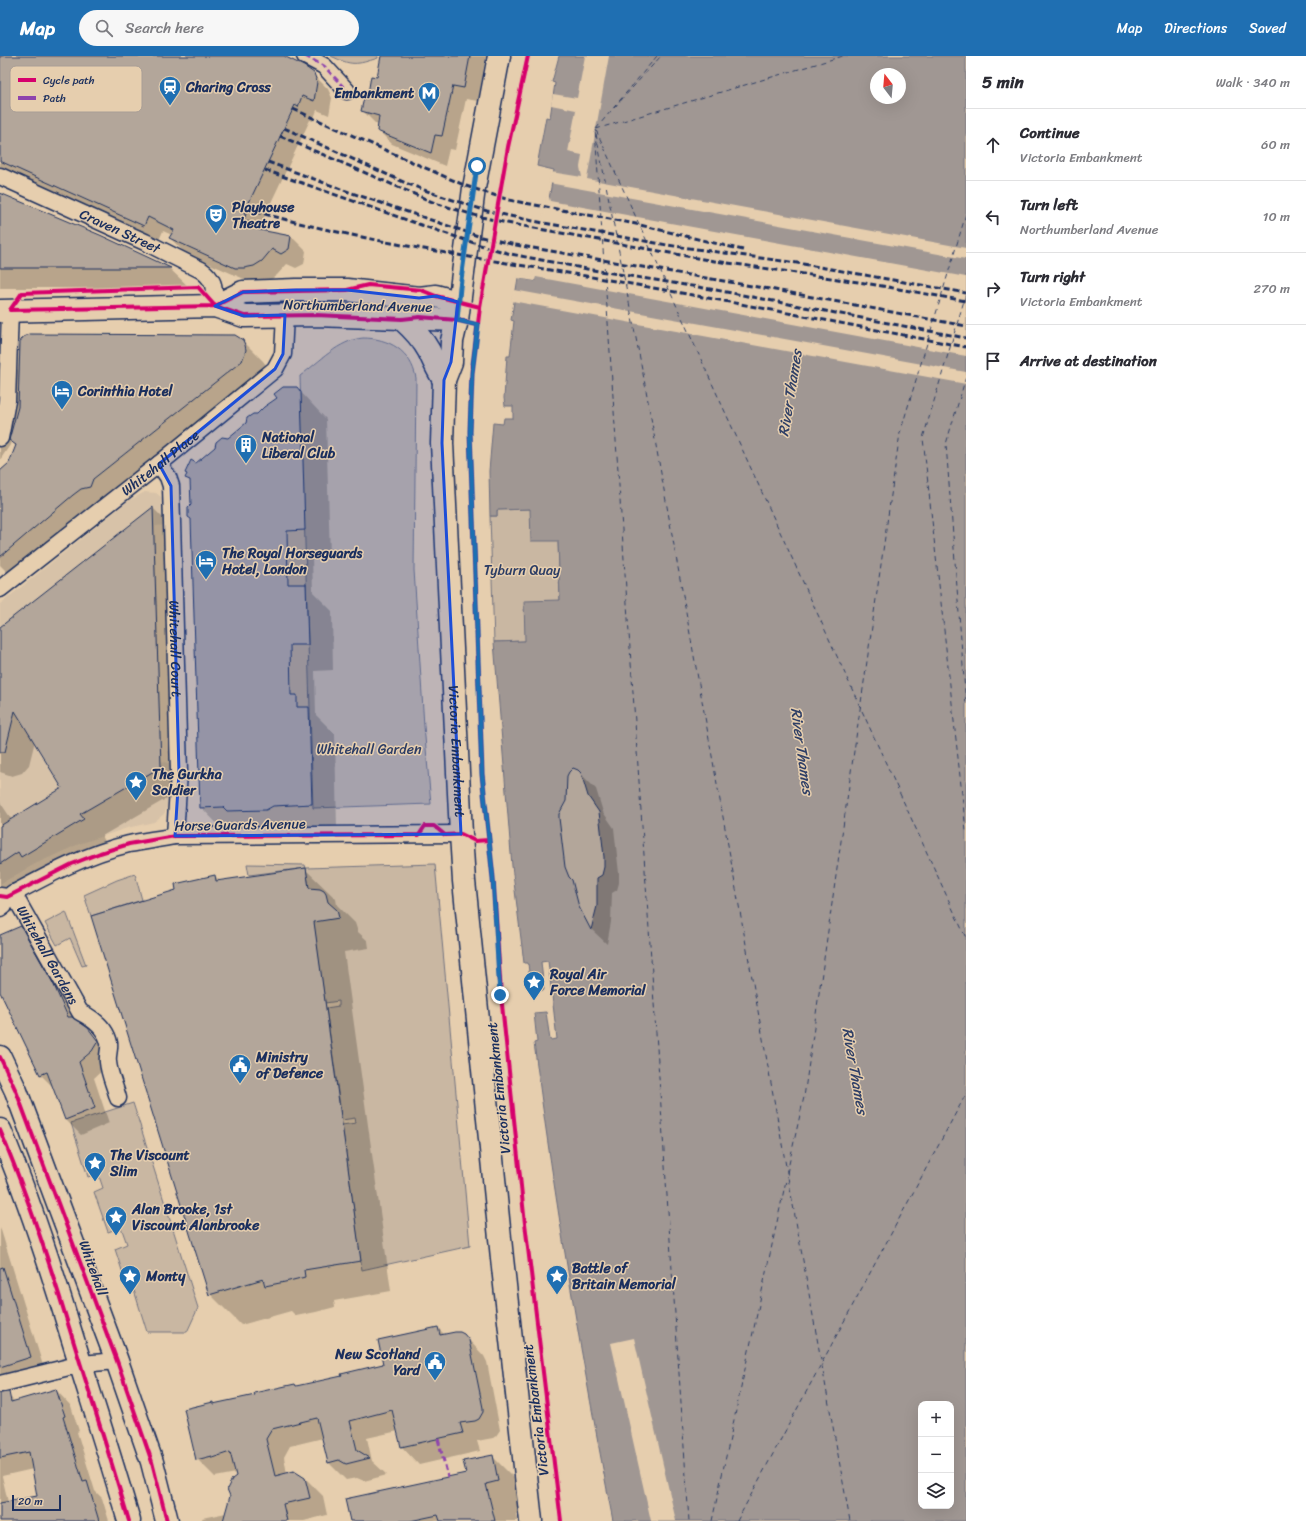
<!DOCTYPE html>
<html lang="en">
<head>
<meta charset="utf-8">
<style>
  :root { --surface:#fff; --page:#f7f7f7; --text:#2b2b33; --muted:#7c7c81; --line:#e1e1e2; --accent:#1f6fb2 }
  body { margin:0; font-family:Sriracha,sans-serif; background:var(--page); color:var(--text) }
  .controls { position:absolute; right:12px; bottom:12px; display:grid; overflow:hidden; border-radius:8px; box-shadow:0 4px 16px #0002 }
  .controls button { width:36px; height:36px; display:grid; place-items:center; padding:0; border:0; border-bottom:1px solid var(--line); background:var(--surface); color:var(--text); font:20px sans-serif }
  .compass { position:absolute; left:870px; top:12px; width:36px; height:36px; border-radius:50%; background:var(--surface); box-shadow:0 4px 16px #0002; rotate:344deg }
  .scale { position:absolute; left:12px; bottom:10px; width:49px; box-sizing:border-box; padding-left:4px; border:2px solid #1b2f5e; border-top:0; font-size:11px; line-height:14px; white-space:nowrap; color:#1b2f5e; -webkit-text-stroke:3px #e6ceae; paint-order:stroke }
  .stop { position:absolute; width:12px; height:12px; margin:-9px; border:3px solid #1f6fb2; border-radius:50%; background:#fff }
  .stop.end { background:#1f6fb2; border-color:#fff; box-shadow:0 1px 4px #0008 }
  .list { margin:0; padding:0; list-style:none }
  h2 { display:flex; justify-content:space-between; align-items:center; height:52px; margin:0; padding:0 16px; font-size:17px }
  h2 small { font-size:13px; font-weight:400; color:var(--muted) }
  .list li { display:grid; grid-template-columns:26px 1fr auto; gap:12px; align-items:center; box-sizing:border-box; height:72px; padding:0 16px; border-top:1px solid var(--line) }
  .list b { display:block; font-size:15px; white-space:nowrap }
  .list p { margin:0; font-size:13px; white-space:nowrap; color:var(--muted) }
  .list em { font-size:13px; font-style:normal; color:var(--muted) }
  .icon { flex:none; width:22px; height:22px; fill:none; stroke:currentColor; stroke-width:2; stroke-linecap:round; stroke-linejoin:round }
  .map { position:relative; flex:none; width:966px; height:1465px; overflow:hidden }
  header { display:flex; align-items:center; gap:24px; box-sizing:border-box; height:56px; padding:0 20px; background:var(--accent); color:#fff }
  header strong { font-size:19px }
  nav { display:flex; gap:22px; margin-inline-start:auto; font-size:14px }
  .search { width:280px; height:36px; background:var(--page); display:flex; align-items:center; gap:10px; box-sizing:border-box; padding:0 14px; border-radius:22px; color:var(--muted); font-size:15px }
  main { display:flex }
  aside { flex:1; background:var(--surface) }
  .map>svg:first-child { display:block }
</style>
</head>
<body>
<header>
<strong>Map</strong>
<div class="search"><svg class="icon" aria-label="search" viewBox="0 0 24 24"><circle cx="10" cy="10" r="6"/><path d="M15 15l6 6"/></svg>Search here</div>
<nav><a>Map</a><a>Directions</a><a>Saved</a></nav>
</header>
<main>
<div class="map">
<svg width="966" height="1465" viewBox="0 0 966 1465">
  <rect width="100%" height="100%" fill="#e6ceae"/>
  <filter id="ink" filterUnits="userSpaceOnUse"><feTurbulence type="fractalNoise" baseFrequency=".025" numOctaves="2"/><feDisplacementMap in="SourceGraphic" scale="8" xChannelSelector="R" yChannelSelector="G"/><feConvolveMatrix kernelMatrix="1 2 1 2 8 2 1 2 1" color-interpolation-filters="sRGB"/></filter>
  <g filter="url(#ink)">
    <path fill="#d7c2a8" d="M145 436 156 437 161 441 166 450 167 469 155 470 161 705 171 708 174 716 167 752 164 758 154 766 127 772 79 788 35 808 0 828V548L128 445Z"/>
    <path fill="#c9b7a2" stroke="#727380" d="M331 0H378V2C356 9 352 10 331 0Z
      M363 282C389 282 411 295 416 322L414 514 424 670 431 748 313 752 300 320C319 306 339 284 363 282Z
      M530 453 558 485 560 544 525 585 494 586 490 460H497V454Z
      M247 808 305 809 306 812 435 808 470 1190 362 1214 342 1069 356 1067 355 1062 342 1064 326 952 339 950V945L325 947 306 812 249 819Z
      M135 818 142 844 91 860 84 839 117 824Z
      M66 856 86 909 82 910 70 882 57 889 45 867Z
      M133 1047 198 1252 187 1276H147L133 1231 128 1233 115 1193 127 1188 121 1171 108 1176 94 1136 103 1132 98 1117 88 1121 71 1067Z"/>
    <path fill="#a09793" stroke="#6b6d7e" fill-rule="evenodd" d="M559 0H966V1465H613C582 1306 555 1147 534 987L537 986 534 957 546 956 550 984 557 983 548 905 541 906 544 934 531 936 528 907H524L512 810 494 586 525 585 524 545 560 544 558 485H531L530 453 497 454V460H490L489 415 493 367 503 368 504 362H513V350H505L504 342 507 300H510L514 265 511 264 518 222 535 225 554 114 537 110 546 61 550 62 555 27 552 26ZM876 18H900V42H876ZM921 1348H951V1450H921Z"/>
    <path fill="#e6ceae" d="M585 0H609L587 123 966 192V203L549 127 551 116 582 121 580 111 582 99 568 96 576 54 551 49 553 38 577 42Z
      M548 136 550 145 966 221V300L536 221 535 225 516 222 518 220 533 223Z
      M514 234 966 316V328L512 245Z
      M634 1282 676 1465H651L611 1287Z"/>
    <path fill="#0003" fill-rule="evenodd" d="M0 0H282L313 18 328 33 332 42 329 59 317 54 313 65 310 64 259 172 262 175 291 180 306 195 304 208 296 212 287 208 277 219 269 225 251 226 185 197 170 182 172 179 163 175 159 184 74 147 0 112Z
      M382 0H486L478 45 466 43 455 94 449 93 445 110 392 88 378 74 379 69 376 68 362 54 378 23Z
      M0 137 99 180 170 213 190 232H0Z
      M235 280 240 282 263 305 266 309 267 317 18 527 0 509V416L10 408 16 390 11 385 10 389 0 404V290L15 306 18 315 19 290 22 284Z
      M297 332 326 363 330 500H312L313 536 332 555 333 614 315 615 316 659 335 678 337 773 226 777 201 751 192 427 186 422 196 408 257 359Z
      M153 452 175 474 183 733 102 780 105 785 44 822 0 843V746L12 764 64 733 35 685 29 709 22 717 12 720 0 716V572Z
      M581 718 596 733 603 756 614 772 619 817V827L617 834 612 837 611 866 607 888 592 874 580 850Z
      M305 813 336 843 337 849 355 867 358 876 368 885 369 892 344 896 391 1235 334 1245 335 1251 316 1256 296 1260 291 1255 241 1269 210 1238 177 835 215 820 220 825Z
      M20 871 36 886 68 943 79 967 87 973 103 988 107 1010 94 1022 109 1067 81 1079 66 1064 54 1032 41 1019 0 934V881Z
      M0 1171 45 1316 0 1329Z
      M438 1272 445 1279 466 1281 484 1300 487 1306 500 1374 496 1380 493 1382 477 1385 480 1395 419 1409 402 1391 398 1375 367 1382 372 1405 387 1419 364 1425 357 1422 346 1424 329 1407 323 1382 290 1390 284 1401 287 1418 305 1422 323 1440 327 1459 304 1465H203L202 1462 226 1457 237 1420 236 1417 215 1421 197 1403 213 1347 215 1349 295 1329 297 1331 343 1321 384 1308Z
      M56 1334 71 1350 79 1375 77 1376 95 1435 102 1442 109 1465H0V1343L9 1340 15 1346ZM33 1413 39 1440 8 1446 2 1420Z
      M492 1400 522 1430 528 1455 516 1458 517 1465H351L467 1418Z"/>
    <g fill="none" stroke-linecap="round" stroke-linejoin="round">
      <path stroke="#2f3f66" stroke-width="1" stroke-dasharray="5 4" stroke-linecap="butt" d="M657 0 595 74 689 1465
        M614 52 661 0
        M596 73 843 0
        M596 74 966 882
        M596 78 644 323 850 1465
        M966 238 923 382 966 775
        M966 321 946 388 966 649
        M787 1117 804 1041 900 377 966 158
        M712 1465 787 1120
        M737 1465 966 1038"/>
    </g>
    <path fill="#b3a69a" stroke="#1b2f5e" d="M0 0H284L304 10 314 17 317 26 314 45 302 40 298 51 295 49 244 157 246 158 244 164 257 169 255 173 291 180 289 193 281 198 272 193 262 205 254 210 244 212H235L169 182 174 174 148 161 144 170 0 105Z
      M381 0H470L464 32 453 30 442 80 435 79 431 97 377 75 379 60 361 55 364 42 367 43 371 20 377 21Z
      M0 137 100 179 171 212H0Z
      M30 278 235 279 243 284 245 289 246 294 242 305 93 423 90 431 81 433 73 439 0 501V415L9 407 16 389 9 384 18 351 20 286 23 281Z
      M283 331H297L301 336 305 474 287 475 288 528H306L308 589H290L291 639H297V651H309L312 748 273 750 266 754 227 755 223 751 200 752 191 463 188 461V452L191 449 190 424 185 422 187 418 185 417 191 404 196 407 215 391 216 386 222 381 228 382 246 367 247 362 253 358H257L264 351 277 342 274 338Z
      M153 451 161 711 80 758 84 763 59 778 21 801 18 796 0 808V770L62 732 15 655 5 696H0V571Z
      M573 712 578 714 581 717 588 740 599 756 604 801V811L602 819 597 822V850L591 874 579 851 572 824 569 821 565 811 559 762V758L566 745 567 720 569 716Z
      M306 812 309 832 320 833 324 835 326 838 328 846 337 854 339 862 314 866 361 1205 304 1214 305 1221 285 1226 265 1230 263 1223 209 1239 91 860 176 834 175 828 215 819 216 825Z
      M21 870 53 927 68 961H72L88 972 98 985 92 995 79 1006 95 1052 65 1064 47 1016 40 1019 0 936V879Z
      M3 1211 31 1301 0 1311V1212Z
      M438 1271 440 1279 455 1276H460L464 1278 469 1284 483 1352V1356L479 1363 475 1365 460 1367 463 1377 401 1391 392 1354 350 1365 357 1394 370 1402 346 1408 339 1404 328 1407 317 1362 272 1373 266 1383 275 1420 294 1415 305 1422 310 1442 283 1448 287 1465H223L230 1440 227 1433 232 1423 236 1420 230 1396 212 1402V1400L196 1404 184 1353 213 1346V1348L255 1339 254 1337 295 1328 296 1330 342 1320 341 1318 383 1308 378 1284Z
      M56 1333 65 1360 63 1361 83 1426 87 1425 99 1465H0V1447L37 1440 29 1396 0 1402V1337L9 1336 11 1346Z
      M493 1399 498 1425 486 1428 495 1465H440L438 1459 410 1465H350L345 1443 466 1417 463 1405Z"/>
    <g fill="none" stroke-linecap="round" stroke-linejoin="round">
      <g stroke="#1b2f5e" stroke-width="19">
        <g id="street">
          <path d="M305 0 324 10 347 35"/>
          <path id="s1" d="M0 120 145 186 201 214C216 224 214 234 215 250"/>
          <path d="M0 382 7 345 10 254"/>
          <path id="s2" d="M159 408 168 421 171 430 179 716 175 780"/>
          <path id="s3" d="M0 533 159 408 275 313 283 298 285 259"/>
          <path id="s4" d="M13 837 80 956C92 962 106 972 109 987 110 993 107 999 108 1006 109 1018 115 1030 118 1042"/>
          <path d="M0 840 7 841C46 820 86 798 129 788 144 785 160 783 175 780L461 778"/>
          <path d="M0 853 4 850 7 841"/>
          <path d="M0 1328 81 1308 117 1305"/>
        </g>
      </g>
      <g stroke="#1b2f5e" stroke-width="25">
        <g id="primary">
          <path id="s5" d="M499 0 474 132 457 264 452 285 451 306 444 324 442 387 461 778 464 825 502 1202 531 1465"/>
          <path d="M215 250 243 236 296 234H347L419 242 436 240 458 246"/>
          <path d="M0 255 215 250 244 260 316 259 457 264"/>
          <path d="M402 263C412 272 422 282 429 295 434 306 437 313 444 324"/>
          <path d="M0 1001 16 1035 117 1305 152 1406 167 1465"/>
          <path d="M0 1074C27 1138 49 1205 69 1271 89 1336 110 1400 129 1465"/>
        </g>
      </g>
      <use href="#street" stroke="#e6ceae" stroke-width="16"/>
      <use href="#primary" stroke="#e6ceae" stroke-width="22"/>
      <path stroke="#1b2f5e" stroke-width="3" stroke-dasharray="6 3" stroke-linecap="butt" d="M293 53 466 130 509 144 636 168 743 194
        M284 72 408 128 441 140 487 155 533 165 667 189 797 207 966 237
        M280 80 435 147 477 160 507 167 708 204 865 227 966 245
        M268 106 349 136 481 181 516 189 775 234 966 270
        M265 114 424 170 480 189 511 198 587 213 716 234 966 282
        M247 153C357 185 472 201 586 220 713 242 839 267 966 291"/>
      <path stroke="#8e44ad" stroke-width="3" stroke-dasharray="6 3" stroke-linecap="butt" d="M305 0 324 10 347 35
        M438 1383 448 1421"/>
      <g stroke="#e6ceae" stroke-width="6">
        <path id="cycleway" d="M528 0 508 91 480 251 472 317 470 376 482 718 493 822 501 939 524 1159 561 1465
          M215 250 243 236 347 234 368 229 421 234 436 240 480 251
          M10 254 215 250 244 260 316 259 402 263 420 261 457 264 478 269
          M10 254 22 237 198 231 215 250
          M0 840 7 841 72 808 100 797 129 788 175 780 419 779 425 770H434L445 779 461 778 475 785 488 784
          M0 1001 16 1035 117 1305 152 1406 167 1465
          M0 1074C27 1138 49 1205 69 1271 89 1336 110 1400 129 1465"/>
      </g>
      <use href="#cycleway" stroke="#d6006c" stroke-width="4"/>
    </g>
  </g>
  <g fill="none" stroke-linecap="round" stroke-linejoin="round" filter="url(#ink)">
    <path stroke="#1f6fb2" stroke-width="5" d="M477 110 460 231 457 264 478 269 472 317 470 376 482 718 493 822 500 939"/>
  </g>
  <path fill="#1d4ed8" fill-opacity="0.2" stroke="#1d4ed8" stroke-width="3" stroke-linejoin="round" d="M296 234H347L419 242 436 240 458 246 451 306 444 324 442 387 461 778 175 780 179 716 171 430 159 408 275 313 283 298 285 259 244 260 215 250 243 236Z"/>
  <defs>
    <g id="station-pin" transform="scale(1.15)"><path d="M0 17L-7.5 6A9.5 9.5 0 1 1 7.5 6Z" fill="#1f6fb2" stroke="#e6ceae"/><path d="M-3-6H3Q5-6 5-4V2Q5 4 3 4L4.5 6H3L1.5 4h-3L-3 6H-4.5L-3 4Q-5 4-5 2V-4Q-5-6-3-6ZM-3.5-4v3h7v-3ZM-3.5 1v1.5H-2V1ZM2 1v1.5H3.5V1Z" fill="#fff"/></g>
    <g id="metro-pin" transform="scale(1.15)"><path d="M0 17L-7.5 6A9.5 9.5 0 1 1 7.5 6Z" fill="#1f6fb2" stroke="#e6ceae"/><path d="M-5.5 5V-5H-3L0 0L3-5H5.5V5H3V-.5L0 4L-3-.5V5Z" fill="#fff"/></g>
    <g id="theatre-pin" transform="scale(1.15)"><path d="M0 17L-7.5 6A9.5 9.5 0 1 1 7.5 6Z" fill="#1f6fb2" stroke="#e6ceae"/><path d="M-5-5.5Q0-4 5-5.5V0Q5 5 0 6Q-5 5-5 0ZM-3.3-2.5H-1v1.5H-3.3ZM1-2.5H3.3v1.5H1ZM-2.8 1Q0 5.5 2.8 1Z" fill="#fff"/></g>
    <g id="hotel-pin" transform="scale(1.15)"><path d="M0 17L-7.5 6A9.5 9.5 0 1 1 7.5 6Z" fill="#1f6fb2" stroke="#e6ceae"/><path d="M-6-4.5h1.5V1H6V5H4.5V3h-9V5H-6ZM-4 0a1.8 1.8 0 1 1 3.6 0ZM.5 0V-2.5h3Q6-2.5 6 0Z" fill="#fff"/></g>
    <g id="building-pin" transform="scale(1.15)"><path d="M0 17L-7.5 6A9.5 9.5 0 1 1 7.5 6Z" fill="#1f6fb2" stroke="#e6ceae"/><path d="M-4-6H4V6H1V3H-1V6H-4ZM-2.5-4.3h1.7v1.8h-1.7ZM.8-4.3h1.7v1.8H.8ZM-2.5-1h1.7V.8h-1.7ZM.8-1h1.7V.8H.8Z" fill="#fff"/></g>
    <g id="sight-pin" transform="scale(1.15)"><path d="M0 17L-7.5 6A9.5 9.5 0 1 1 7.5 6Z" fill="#1f6fb2" stroke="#e6ceae"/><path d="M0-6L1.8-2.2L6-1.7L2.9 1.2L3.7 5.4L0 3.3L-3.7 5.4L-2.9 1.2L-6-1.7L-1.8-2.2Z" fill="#fff"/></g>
    <g id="civic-pin" transform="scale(1.15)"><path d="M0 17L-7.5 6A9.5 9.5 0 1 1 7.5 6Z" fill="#1f6fb2" stroke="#e6ceae"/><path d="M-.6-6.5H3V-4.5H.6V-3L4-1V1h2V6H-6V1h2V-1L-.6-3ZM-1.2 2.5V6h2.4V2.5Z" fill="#fff"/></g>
  </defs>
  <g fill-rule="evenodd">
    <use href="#station-pin" x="170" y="31"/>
    <use href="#metro-pin" x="429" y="37"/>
    <use href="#theatre-pin" x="216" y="159"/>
    <use href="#hotel-pin" x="62" y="335"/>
    <use href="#building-pin" x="246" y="389"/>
    <use href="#hotel-pin" x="206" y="505"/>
    <use href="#sight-pin" x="136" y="726"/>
    <use href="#sight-pin" x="534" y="926"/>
    <use href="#civic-pin" x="240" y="1009"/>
    <use href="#sight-pin" x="95" y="1107"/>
    <use href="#sight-pin" x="116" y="1161"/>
    <use href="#sight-pin" x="130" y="1220"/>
    <use href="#sight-pin" x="557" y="1220"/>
    <use href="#civic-pin" x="435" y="1306"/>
  </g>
  <g text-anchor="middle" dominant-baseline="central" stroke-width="3" stroke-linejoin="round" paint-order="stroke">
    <g font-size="14" font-weight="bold" fill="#1b2f5e" stroke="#e6ceae" text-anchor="start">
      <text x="186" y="31">Charing Cross</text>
      <text x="414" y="37" text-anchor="end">Embankment</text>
      <text x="232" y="151">Playhouse<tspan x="232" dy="16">Theatre</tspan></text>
      <text x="78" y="335">Corinthia Hotel</text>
      <text x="262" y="381">National<tspan x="262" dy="16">Liberal Club</tspan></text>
      <text x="222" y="497">The Royal Horseguards<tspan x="222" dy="16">Hotel, London</tspan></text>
      <text x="152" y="718">The Gurkha<tspan x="152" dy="16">Soldier</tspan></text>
      <text x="550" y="918">Royal Air<tspan x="550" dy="16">Force Memorial</tspan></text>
      <text x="256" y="1001">Ministry<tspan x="256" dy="16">of Defence</tspan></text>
      <text x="110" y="1099">The Viscount<tspan x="110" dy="16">Slim</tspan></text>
      <text x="132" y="1153">Alan Brooke, 1st<tspan x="132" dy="16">Viscount Alanbrooke</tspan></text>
      <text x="572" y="1212">Battle of<tspan x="572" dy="16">Britain Memorial</tspan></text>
      <text x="146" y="1220">Monty</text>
      <text x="420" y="1298" text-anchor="end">New Scotland<tspan x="420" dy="16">Yard</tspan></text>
    </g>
    <g font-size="14" fill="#1b2f5e" stroke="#e6ceae">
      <text stroke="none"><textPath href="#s1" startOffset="132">Craven Street</textPath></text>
      <text transform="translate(358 250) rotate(1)">Northumberland Avenue</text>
      <text stroke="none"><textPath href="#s3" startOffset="204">Whitehall Place</textPath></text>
      <text stroke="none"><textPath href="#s2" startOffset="188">Whitehall Court</textPath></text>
      <text stroke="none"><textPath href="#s5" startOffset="701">Victoria Embankment</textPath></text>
      <text transform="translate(240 769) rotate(-1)">Horse Guards Avenue</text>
      <text stroke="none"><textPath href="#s4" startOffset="71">Whitehall Gardens</textPath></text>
      <text transform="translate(499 1032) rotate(-96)">Victoria Embankment</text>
      <text transform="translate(93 1212) rotate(70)">Whitehall</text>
      <text transform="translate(536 1354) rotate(-97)">Victoria Embankment</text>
    </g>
    <g font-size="14" fill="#2c3d65" stroke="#e6ceae">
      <text x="522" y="514">Tyburn Quay</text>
      <text x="369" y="693">Whitehall Garden</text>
    </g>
    <g font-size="15" font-style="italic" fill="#2f3f66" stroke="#e6ceae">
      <text transform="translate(790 337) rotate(-81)">River Thames</text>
      <text transform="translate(802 695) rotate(82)">River Thames</text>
      <text transform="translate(855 1015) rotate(80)">River Thames</text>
    </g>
  </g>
  <rect x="10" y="10" width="132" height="46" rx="6" fill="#e6ceae" stroke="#a99e96" stroke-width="1"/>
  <rect x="18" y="22" width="18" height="4" fill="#d6006c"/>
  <rect x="18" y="40" width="18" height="4" fill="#8e44ad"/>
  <g font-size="11" fill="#1b2f5e">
    <text x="43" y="28">Cycle path</text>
    <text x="43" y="46">Path</text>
  </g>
</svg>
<div class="controls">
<button>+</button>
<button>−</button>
<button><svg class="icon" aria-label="layers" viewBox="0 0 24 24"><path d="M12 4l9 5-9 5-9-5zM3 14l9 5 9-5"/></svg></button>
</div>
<svg class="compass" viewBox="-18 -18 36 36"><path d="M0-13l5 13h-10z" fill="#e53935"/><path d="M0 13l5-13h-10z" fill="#7c7c81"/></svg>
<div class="scale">20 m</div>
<div class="stop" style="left:477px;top:110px"></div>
<div class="stop end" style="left:500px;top:939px"></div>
</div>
<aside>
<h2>5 min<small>Walk · 340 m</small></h2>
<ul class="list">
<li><svg class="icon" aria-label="ahead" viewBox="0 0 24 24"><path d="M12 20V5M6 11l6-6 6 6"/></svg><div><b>Continue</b><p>Victoria Embankment</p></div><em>60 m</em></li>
<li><svg class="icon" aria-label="left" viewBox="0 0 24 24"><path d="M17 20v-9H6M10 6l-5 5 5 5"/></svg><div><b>Turn left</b><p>Northumberland Avenue</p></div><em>10 m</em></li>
<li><svg class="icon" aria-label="right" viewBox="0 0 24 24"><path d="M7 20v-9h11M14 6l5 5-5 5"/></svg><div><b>Turn right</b><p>Victoria Embankment</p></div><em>270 m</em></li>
<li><svg class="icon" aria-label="arrive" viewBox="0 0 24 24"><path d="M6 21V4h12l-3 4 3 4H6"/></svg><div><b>Arrive at destination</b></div></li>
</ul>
</aside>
</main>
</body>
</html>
